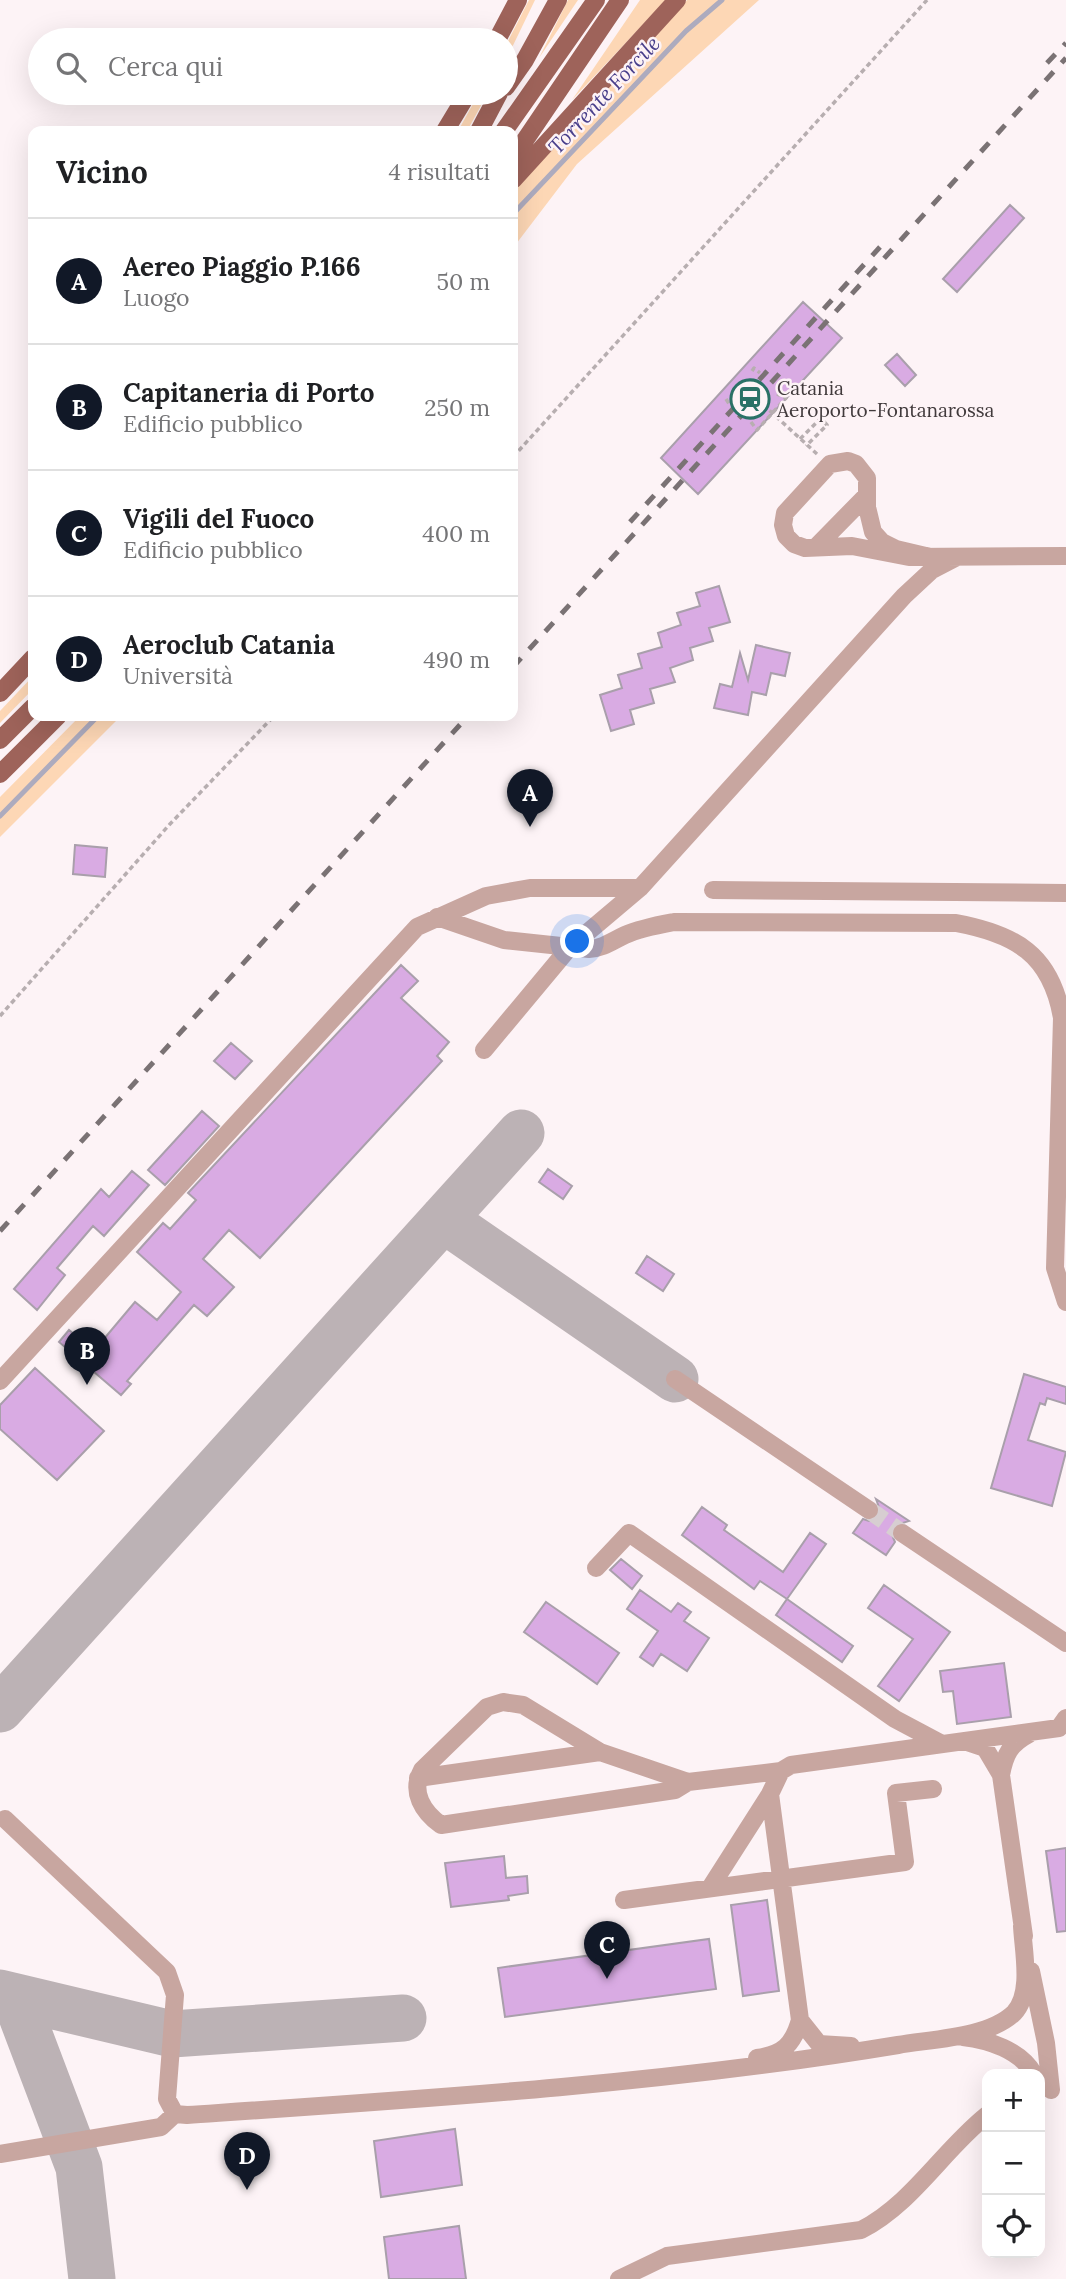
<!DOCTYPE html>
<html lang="it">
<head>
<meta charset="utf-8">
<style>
  :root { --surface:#fff; --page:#f6f6f6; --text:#202124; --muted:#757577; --line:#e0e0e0; --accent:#111827 }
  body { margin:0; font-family:Lora,serif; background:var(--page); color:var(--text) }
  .controls { position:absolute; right:21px; bottom:21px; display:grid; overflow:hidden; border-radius:14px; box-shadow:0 7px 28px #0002 }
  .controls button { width:63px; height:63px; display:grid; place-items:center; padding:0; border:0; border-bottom:2px solid var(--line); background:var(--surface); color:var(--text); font:35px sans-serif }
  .you { position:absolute; left:578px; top:942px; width:24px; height:24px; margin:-18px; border:5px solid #fff; border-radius:50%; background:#1a73e8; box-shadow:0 0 0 10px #1a73e833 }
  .badge { display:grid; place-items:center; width:46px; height:46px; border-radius:50%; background:var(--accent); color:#fff; font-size:23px; font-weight:700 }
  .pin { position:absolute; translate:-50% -58px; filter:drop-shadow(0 2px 4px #0008) }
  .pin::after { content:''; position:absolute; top:37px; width:24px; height:21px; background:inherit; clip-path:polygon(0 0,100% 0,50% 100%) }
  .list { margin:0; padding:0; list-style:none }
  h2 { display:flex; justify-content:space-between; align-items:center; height:91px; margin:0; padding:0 28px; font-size:30px }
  h2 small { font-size:23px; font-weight:400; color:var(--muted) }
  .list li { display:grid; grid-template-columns:46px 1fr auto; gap:21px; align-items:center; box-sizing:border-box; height:126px; padding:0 28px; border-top:2px solid var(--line) }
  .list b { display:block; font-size:26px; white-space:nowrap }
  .list p { margin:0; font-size:23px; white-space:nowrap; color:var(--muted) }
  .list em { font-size:23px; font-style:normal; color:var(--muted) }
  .icon { flex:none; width:38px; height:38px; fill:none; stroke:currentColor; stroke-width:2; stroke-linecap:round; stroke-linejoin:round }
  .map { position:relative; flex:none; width:1066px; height:2279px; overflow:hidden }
  .search { position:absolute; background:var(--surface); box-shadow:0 7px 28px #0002; left:28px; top:28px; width:490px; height:77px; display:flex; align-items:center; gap:18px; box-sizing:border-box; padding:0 24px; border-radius:38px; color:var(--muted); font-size:26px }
  .panel { position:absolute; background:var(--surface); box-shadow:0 7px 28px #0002; left:28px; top:126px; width:490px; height:595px; border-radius:14px }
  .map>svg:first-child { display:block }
</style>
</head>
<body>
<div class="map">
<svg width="1066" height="2279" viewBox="0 0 1066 2279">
  <rect width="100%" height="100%" fill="#fdf3f6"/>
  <path fill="#fdd7b5" d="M529 0H535L506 60V45Z
    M568 0H578L539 58Z
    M640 0H666L572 100Z
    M687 0H759L577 164 513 248V193L545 151Z
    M479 93H488L467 131H458Z
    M33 676V689L0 723V711Z
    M80 716H121L0 837V797Z"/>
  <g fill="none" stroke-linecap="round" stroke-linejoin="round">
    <path stroke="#adabbe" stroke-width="5" d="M513 214 686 31 722 0
      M0 816 98 716"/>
    <path stroke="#bcb2b5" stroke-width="47" d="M443 1219 675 1379
      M0 1709 521 1133
      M0 1993 172 2034 403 2018
      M8 1995 20 2011 79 2167 92 2279"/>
  </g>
  <path fill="#d9abe3" stroke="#a99fab" stroke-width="2" d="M1010 205 1024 218 957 292 943 279Z
    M803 302 842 338 698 494 661 458Z
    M897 354 916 375 905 386 885 365Z
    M719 586 730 622 709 628 713 641 690 648 693 660 670 668 675 682 650 689 654 703 630 710 634 724 611 731 600 695 622 688 618 675 642 668 638 654 662 647 658 633 681 625 677 613 700 606 696 593Z
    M756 645 790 653 785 676 771 673 766 695 752 692 748 715 714 708 720 684 732 687 740 653 748 680Z
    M75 845 107 848 105 877 73 874Z
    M401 965 418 981 401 998 449 1042 437 1056 442 1061 260 1258 229 1230 203 1259 234 1287 207 1316 194 1305 127 1381 131 1384 121 1395 59 1342 69 1330 81 1340 85 1336 98 1346 135 1302 157 1320 181 1292 137 1252 163 1223 170 1229 196 1200 188 1193Z
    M231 1043 252 1061 235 1079 214 1061Z
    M202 1111 219 1126 165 1185 148 1170Z
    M548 1169 572 1186 563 1199 539 1182Z
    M132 1171 149 1185 104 1236 93 1226 57 1268 65 1275 37 1310 14 1289 101 1189 109 1197Z
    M647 1256 674 1274 663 1291 636 1273Z
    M35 1368 104 1431 57 1480 0 1429V1405Z
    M1024 1374 1066 1387V1404L1047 1398 1045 1405 1040 1403 1028 1440 1066 1452 1052 1506 991 1488Z
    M876 1499 909 1521 893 1526 891 1533 895 1542 886 1555 853 1533 863 1519 869 1521 878 1517 880 1510Z
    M702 1507 727 1525 724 1530 783 1572 810 1533 826 1544 787 1599 760 1581 754 1589 682 1535Z
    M621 1559 642 1576 632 1589 610 1570Z
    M884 1585 950 1632 899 1701 878 1686 913 1639 868 1608Z
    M640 1590 671 1612 678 1603 691 1612 684 1621 709 1638 687 1671 661 1654 653 1666 640 1657 658 1631 627 1609Z
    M787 1599 853 1646 842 1662 776 1615Z
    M546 1602 619 1653 597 1684 524 1632Z
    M1004 1663 1011 1717 957 1724 953 1691 943 1692 940 1671Z
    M1066 1848V1931L1057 1932 1046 1851Z
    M504 1856 506 1878 527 1876 528 1893 508 1896 509 1900 451 1907 445 1863Z
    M767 1900 779 1991 743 1996 731 1905Z
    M709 1939 716 1989 505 2017 498 1968Z
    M455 2129 462 2185 381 2197 374 2141Z
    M459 2226 466 2279H389L384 2237Z"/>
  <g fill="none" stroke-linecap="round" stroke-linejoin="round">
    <path stroke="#d7ced1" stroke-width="18" stroke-dasharray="18 9" stroke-linecap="butt" d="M869 1510 902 1533"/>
    <path stroke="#b7aeb0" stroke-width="3.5" stroke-dasharray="5 3.5" stroke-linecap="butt" d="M752 371 754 368 760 373
      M736 389 739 385 744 390
      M726 399 730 405
      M757 399 817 454
      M751 422 757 430 786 398 777 394
      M800 439 821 418 827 425 806 446
      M513 457 927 0
      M0 1016 170 824 274 716"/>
    <path stroke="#c8a6a0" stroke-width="18" d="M816 547 866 496
      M930 557 896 549 882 542 873 532 867 507V478L856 464 848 461 830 464 785 513 783 525 786 536 794 544 805 548 852 546 909 557 1066 556
      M713 890 1066 893
      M437 917 504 940 589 949C604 948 612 941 625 935 641 928 658 925 674 922L956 923C1015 934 1051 954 1062 1018L1055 1268 1066 1302
      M484 1050 569 948 640 888 904 596 932 570 957 557
      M675 1379 869 1510
      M0 1381 417 927 486 896 530 888H640
      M902 1533 1066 1643
      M596 1568 629 1533 895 1719 942 1744
      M964 1741 985 1748 1001 1775 1024 1936
      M1001 1775C1005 1754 1010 1744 1029 1734
      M418 1778 600 1752
      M688 1782 675 1790 441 1825C423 1812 410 1792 422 1770L487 1707 503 1702 523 1705 600 1752 688 1782 781 1771
      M770 1794 800 2020 819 2044 851 2046
      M5 1819 167 1972 175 1995 167 2099 175 2114 187 2115C424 2099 663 2084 898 2045 931 2039 988 2038 1014 2013 1033 1993 1023 1950 1022 1926
      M710 1888 770 1794 781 1771 791 1765 1059 1728 1066 1718
      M624 1900 905 1862 896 1793 933 1789
      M1031 1971 1046 2043 1051 2090
      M963 2037C989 2040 1020 2050 1034 2074
      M757 2058C783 2054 793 2045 800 2020
      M0 2154 161 2127 175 2114
      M619 2279 667 2256 861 2230C912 2204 943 2150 987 2115"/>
    <path stroke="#9e635a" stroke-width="18" d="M497 40 518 0
      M506 87 525 60 558 0
      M445 131 468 93
      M479 131 499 93
      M504 131 596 0
      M513 158 620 0
      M513 180 677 0
      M0 693 33 658
      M0 740 33 707
      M0 774 58 716"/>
    <path stroke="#7a7274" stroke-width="5" stroke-dasharray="12 12" stroke-linecap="butt" d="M1047 63 1066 43
      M630 522 880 247
      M513 667 1066 58
      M0 1231 468 716"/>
  </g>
  <defs>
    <g id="station-ring" transform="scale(2.0125)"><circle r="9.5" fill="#fdf3f6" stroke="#2a7166" stroke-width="1.5"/><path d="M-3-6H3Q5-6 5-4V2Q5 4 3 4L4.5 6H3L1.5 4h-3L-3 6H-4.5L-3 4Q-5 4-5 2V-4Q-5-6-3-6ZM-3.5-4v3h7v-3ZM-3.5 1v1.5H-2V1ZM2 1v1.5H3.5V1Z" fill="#2a7166"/></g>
  </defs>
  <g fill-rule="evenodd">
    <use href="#station-ring" x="750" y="399"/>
  </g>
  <g text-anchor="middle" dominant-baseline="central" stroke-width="5" stroke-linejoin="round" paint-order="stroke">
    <g font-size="19" fill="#413a3c" stroke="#fdf3f6" text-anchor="start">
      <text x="777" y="388">Catania<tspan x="777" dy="22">Aeroporto-Fontanarossa</tspan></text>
    </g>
    <g font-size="21" font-style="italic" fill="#493f8b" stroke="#fdf3f6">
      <text transform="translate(604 95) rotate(-47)">Torrente Forcile</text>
    </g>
  </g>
</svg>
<div class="controls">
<button>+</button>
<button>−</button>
<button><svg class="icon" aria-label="locate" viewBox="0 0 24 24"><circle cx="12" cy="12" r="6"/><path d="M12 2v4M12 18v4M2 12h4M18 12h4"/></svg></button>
</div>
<div class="you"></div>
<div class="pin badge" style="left:530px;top:827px">A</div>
<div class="pin badge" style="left:87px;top:1385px">B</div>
<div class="pin badge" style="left:607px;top:1979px">C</div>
<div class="pin badge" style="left:247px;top:2190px">D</div>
<div class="search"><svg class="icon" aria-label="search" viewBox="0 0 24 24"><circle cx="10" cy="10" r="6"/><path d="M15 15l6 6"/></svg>Cerca qui</div>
<section class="panel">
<h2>Vicino<small>4 risultati</small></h2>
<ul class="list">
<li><span class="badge">A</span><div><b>Aereo Piaggio P.166</b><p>Luogo</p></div><em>50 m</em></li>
<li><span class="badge">B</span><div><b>Capitaneria di Porto</b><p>Edificio pubblico</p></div><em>250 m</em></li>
<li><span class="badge">C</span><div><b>Vigili del Fuoco</b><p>Edificio pubblico</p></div><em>400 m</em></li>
<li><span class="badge">D</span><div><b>Aeroclub Catania</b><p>Università</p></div><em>490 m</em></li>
</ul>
</section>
</div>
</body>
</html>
